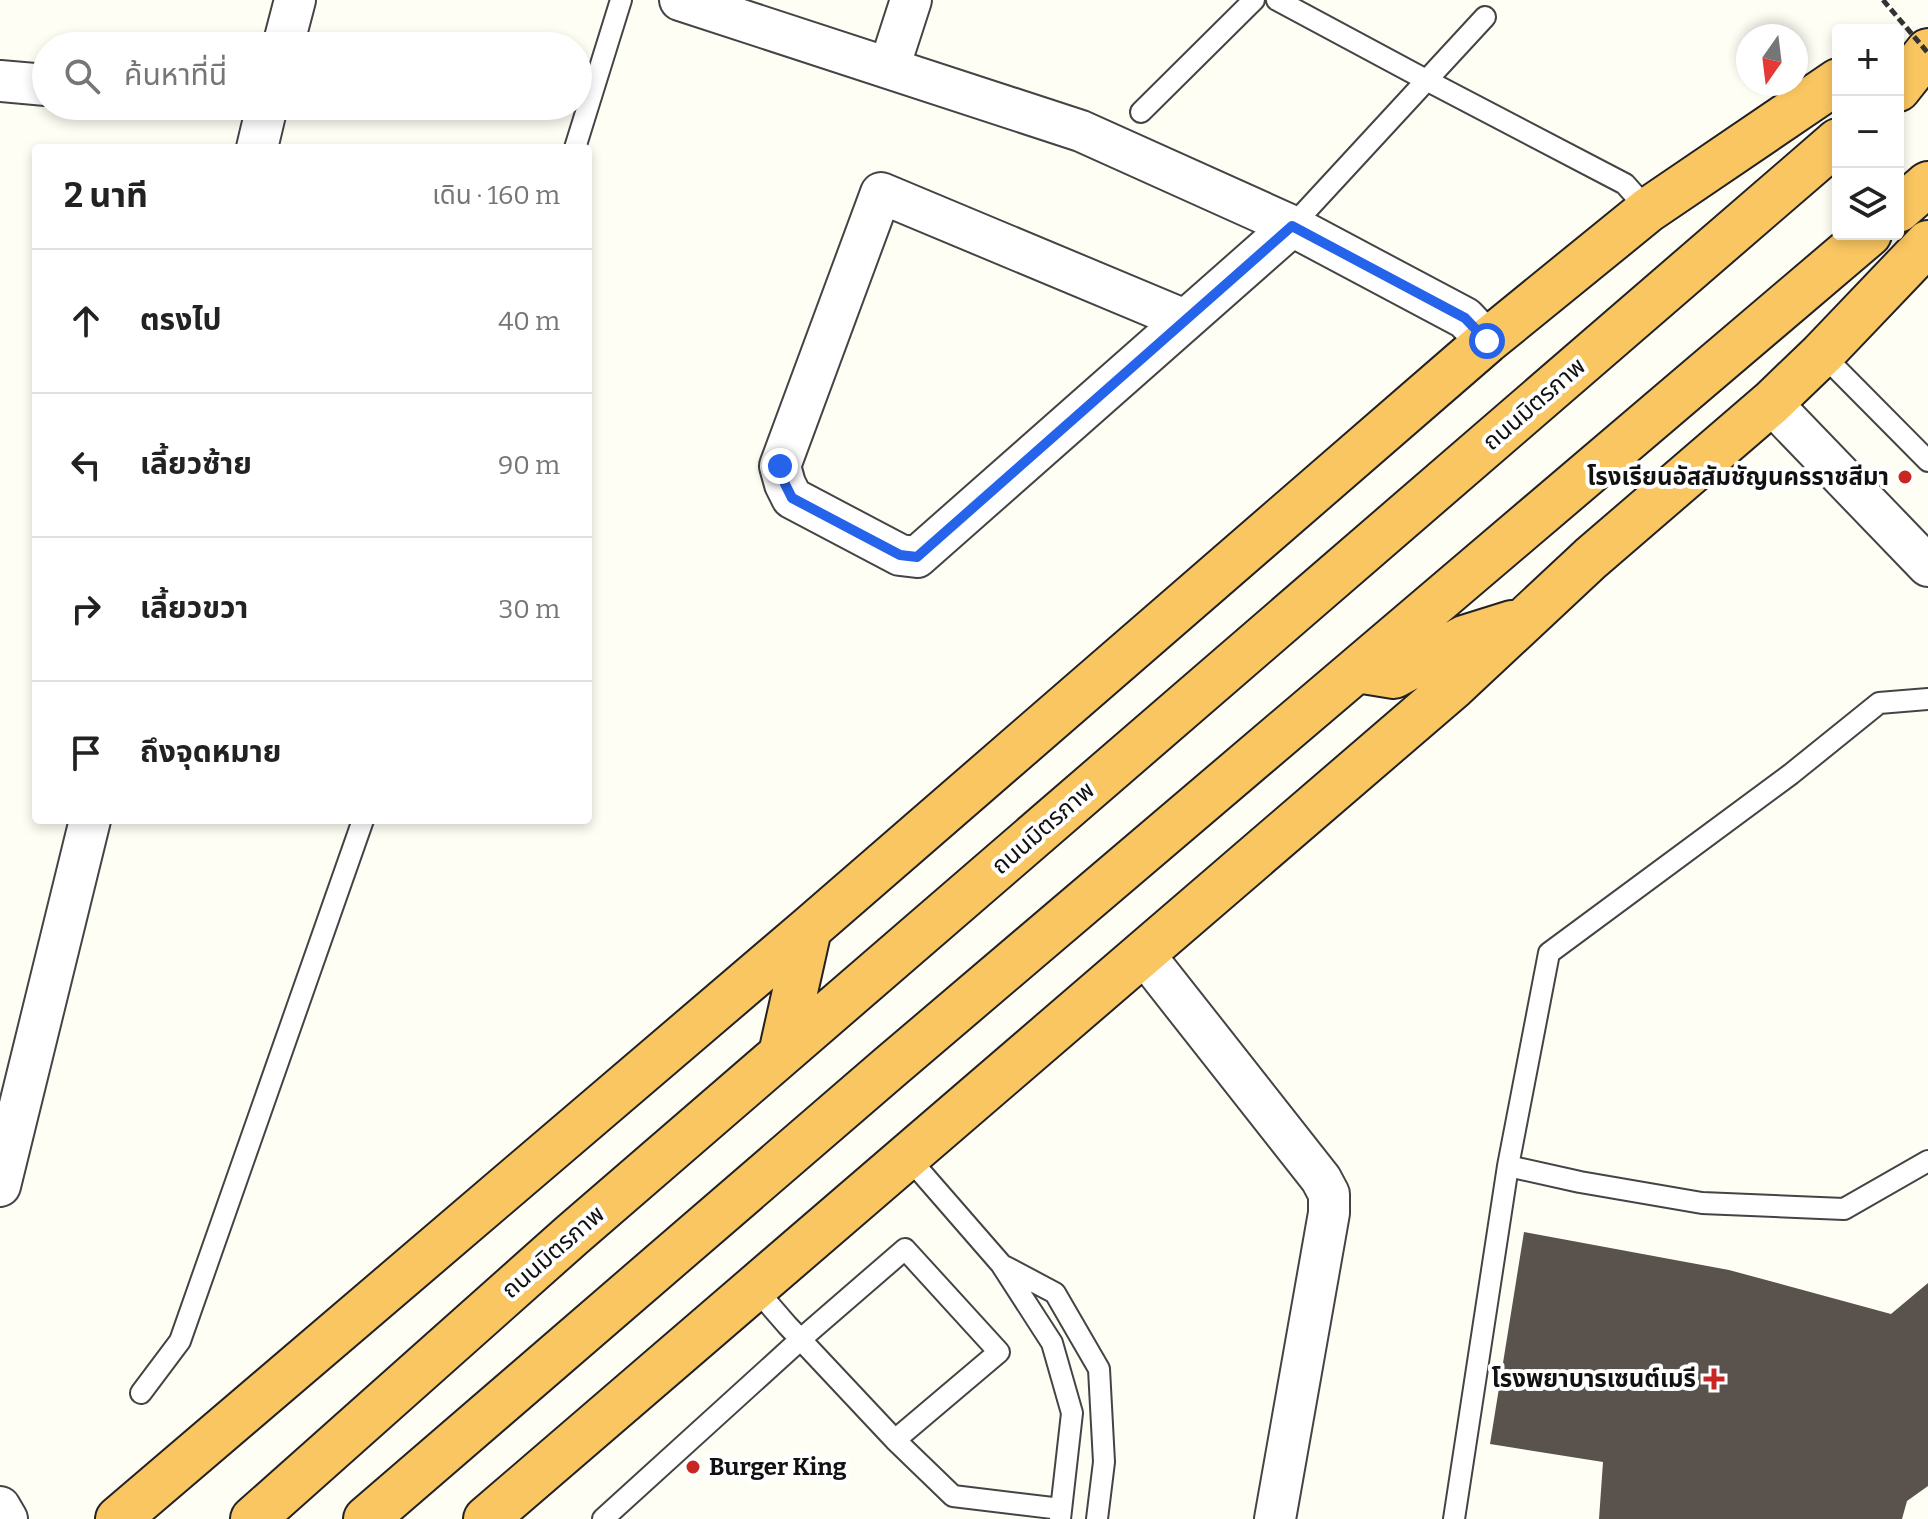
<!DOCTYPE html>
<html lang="th">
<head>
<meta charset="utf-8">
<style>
  :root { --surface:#fff; --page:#f2f2f2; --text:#222; --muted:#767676; --line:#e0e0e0 }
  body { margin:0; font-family:Bitter,"Noto Sans Thai",serif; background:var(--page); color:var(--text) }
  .controls { position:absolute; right:24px; top:24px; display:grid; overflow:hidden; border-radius:8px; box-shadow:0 4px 12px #0003 }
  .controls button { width:72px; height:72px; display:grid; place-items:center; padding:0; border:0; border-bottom:2px solid var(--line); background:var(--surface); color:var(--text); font:40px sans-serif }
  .compass { position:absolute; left:1736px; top:24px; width:72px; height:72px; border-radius:50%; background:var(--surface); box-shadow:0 4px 12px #0003; rotate:194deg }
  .stop { position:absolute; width:24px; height:24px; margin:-18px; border:6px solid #2563eb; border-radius:50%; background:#fff }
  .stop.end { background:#2563eb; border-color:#fff; box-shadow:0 2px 8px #0008 }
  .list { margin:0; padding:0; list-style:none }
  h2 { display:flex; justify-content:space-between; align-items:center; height:104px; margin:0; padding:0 32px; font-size:34px }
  h2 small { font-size:26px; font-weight:400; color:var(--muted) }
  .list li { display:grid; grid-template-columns:52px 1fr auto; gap:24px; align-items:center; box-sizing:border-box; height:144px; padding:0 32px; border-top:2px solid var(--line) }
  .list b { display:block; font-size:30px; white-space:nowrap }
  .list em { font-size:26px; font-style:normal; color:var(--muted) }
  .icon { flex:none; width:44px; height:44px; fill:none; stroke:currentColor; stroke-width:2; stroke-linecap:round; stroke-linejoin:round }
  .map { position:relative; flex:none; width:1928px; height:1519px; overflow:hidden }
  .search { position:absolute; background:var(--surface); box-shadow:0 4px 12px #0003; left:32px; top:32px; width:560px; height:88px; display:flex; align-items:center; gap:20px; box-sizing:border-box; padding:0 28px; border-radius:44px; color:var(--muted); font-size:30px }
  .panel { position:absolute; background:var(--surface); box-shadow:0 4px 12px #0003; left:32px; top:144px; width:560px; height:680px; border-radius:8px }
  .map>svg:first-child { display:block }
</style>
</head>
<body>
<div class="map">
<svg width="1928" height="1519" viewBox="0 0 1928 1519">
  <rect width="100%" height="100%" fill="#fffef5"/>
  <path fill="#5a534d" d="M1524 1232 1729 1270 1891 1314 1928 1283V1486L1907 1501 1902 1519H1599L1603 1462 1490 1444Z"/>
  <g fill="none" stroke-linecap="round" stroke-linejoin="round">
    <g stroke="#444" stroke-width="24">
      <path id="service" d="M1277 0 1428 81 1625 184 1648 210
        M1141 112 1254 0
        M575 148 621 0
        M1292 226 1485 17
        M1822 354 1928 461
        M1928 699 1879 703 1791 774 1549 953 1508 1166 1580 1182 1702 1203 1844 1209 1928 1161
        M907 1156 1001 1264 1052 1343 1072 1413 1060 1519
        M1004 1266 1055 1293 1099 1369 1104 1462 1097 1519
        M755 1288 787 1325 895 1440 953 1496 1061 1509
        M141 1393 180 1341 363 820
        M603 1519 801 1339 905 1249 999 1352 895 1440
        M1454 1519 1508 1166"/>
    </g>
    <g stroke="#444" stroke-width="44">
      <path id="minor" d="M680 0 1081 131 1292 226 1465 318 1487 341
        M283 46 295 0
        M889 68 911 0
        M0 81 46 85
        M257 148 267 106
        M1185 320 881 193 780 466 785 484 792 498 900 555 917 557 1292 226
        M1771 403 1928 566
        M1143 953 1321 1179 1329 1194V1213L1275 1519
        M0 1186 90 820
        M0 1507 7 1519"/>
    </g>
    <g stroke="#222" stroke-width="48">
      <path id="trunk" d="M1898 89 1928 51
        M1898 210 1928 184
        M1357 670 1394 676 1464 638 1512 623
        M781 1054 809 929
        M118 1519 809 929 1487 341 1648 210 1838 81
        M253 1519 572 1235 1838 141
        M366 1519 890 1067 1869 234
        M486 1519 1454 686 1591 558 1771 403 1822 354 1928 243"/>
    </g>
    <use href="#service" stroke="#fff" stroke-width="20"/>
    <use href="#minor" stroke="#fff" stroke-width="40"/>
    <use href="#trunk" stroke="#fac661" stroke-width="44"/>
    <path stroke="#333" stroke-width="5" stroke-dasharray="8 4" stroke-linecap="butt" d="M1883 0 1928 53"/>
  </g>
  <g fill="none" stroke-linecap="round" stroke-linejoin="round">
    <path stroke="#2563eb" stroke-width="10" d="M780 466 785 484 792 498 900 555 917 557 1292 226 1465 318 1487 341"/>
  </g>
  <g fill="#c72623" stroke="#fff" stroke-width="3">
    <circle cx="1905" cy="477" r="8"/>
    <path d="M1710 1367h8v8h8v8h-8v8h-8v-8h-8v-8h8z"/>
    <circle cx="693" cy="1467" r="8"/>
  </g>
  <g text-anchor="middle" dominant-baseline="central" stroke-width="8" stroke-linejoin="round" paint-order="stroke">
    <g font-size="24" fill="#111" stroke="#fff">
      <text transform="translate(1534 404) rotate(-41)">ถนนมิตรภาพ</text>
      <text transform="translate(1043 828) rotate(-41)">ถนนมิตรภาพ</text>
      <text transform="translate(553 1252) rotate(-41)">ถนนมิตรภาพ</text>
    </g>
    <g font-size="24" font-weight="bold" fill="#111" stroke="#fff" text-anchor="end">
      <text x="1889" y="477">โรงเรียนอัสสัมชัญนครราชสีมา</text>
      <text x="1696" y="1379">โรงพยาบารเซนต์เมรี</text>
      <text x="709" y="1467" text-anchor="start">Burger King</text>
    </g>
  </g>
</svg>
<div class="controls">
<button>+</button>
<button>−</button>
<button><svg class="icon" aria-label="layers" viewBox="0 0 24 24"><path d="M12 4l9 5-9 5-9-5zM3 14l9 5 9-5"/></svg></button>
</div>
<svg class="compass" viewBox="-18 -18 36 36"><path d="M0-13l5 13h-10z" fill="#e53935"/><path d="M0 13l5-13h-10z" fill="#767676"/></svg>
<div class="stop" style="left:1487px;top:341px"></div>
<div class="stop end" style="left:780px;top:466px"></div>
<div class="search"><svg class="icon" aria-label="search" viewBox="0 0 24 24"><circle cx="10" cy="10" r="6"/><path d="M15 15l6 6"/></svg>ค้นหาที่นี่</div>
<section class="panel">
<h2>2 นาที<small>เดิน · 160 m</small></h2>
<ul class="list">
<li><svg class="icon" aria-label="ahead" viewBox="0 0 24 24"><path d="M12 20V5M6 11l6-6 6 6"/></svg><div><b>ตรงไป</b></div><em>40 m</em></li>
<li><svg class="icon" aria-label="left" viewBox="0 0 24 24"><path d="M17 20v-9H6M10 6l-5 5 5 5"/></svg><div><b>เลี้ยวซ้าย</b></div><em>90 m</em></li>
<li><svg class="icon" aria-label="right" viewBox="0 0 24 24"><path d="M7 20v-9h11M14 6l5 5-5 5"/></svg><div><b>เลี้ยวขวา</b></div><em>30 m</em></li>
<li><svg class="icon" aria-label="arrive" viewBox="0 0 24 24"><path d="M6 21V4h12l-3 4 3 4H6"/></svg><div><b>ถึงจุดหมาย</b></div></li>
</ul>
</section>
</div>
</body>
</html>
